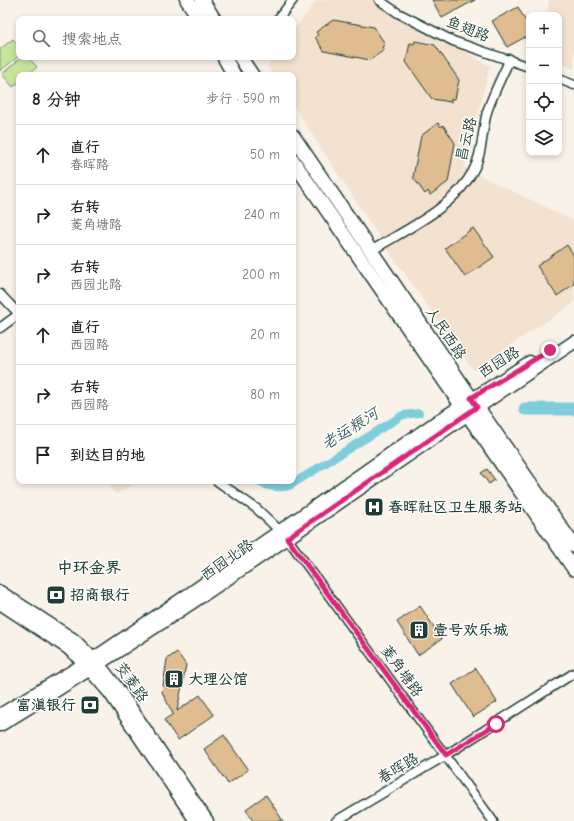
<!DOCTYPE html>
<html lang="zh">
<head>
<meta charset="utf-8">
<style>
  :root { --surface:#fff; --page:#f6f6f6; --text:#202124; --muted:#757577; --line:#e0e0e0 }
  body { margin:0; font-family:"Comic Neue","LXGW WenKai TC",sans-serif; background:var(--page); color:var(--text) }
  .controls { position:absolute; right:12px; top:12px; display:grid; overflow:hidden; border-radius:8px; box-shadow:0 2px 6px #0003 }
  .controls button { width:36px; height:36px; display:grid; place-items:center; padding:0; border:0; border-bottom:1px solid var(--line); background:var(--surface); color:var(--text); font:20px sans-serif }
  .stop { position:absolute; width:12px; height:12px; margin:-9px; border:3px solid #db2777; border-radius:50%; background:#fff }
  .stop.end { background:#db2777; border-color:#fff; box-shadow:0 1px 4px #0008 }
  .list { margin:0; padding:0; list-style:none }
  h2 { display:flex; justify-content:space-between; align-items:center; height:52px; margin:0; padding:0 16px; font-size:17px }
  h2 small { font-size:13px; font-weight:400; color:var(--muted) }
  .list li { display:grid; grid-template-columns:26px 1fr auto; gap:12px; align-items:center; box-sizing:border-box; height:60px; padding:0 16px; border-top:1px solid var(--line) }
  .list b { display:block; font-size:15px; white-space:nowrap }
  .list p { margin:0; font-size:13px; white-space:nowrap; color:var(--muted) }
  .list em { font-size:13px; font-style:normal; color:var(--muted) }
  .icon { flex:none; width:22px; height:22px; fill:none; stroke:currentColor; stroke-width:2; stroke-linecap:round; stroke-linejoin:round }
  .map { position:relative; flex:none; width:574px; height:821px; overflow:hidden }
  .search { position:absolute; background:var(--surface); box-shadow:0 2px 6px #0003; left:16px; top:16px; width:280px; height:44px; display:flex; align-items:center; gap:10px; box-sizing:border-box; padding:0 14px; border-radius:8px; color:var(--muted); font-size:15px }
  .panel { position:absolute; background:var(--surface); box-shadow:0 2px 6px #0003; left:16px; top:72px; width:280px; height:412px; border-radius:8px }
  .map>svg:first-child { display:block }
</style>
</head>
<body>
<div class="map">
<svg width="574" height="821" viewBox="0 0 574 821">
  <rect width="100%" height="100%" fill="#f9f2e9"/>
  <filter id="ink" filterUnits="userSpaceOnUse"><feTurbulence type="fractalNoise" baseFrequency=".025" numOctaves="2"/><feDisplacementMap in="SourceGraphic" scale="8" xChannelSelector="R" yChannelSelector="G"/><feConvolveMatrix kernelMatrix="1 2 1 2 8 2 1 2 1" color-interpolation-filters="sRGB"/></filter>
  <g filter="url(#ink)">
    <path fill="#f2e2cf" d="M317 0H373L490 66 464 168 574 221V303L473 370 386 247 293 105V75H273L267 66 274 57H293V31Z
      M549 0H574V69L559 63V15H547Z
      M107 481H136L116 495Z"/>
    <path fill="#c7e59d" stroke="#739168" d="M13 39 19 46V56L0 71V49Z
      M22 57H28L37 67 28 75H19V82L13 87 2 74Z"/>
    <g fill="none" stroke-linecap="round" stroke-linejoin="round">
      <path stroke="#7ecddb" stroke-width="8" d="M256 481C267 487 277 489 289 486L403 415 419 413"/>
      <path stroke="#7ecddb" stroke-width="13" d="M525 409H574"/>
    </g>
    <path fill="#e0bc91" stroke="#1f3d34" d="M432 0H475L442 18Z
      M518 7 529 27V35L507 47 492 21Z
      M333 20 374 27 385 44 382 47 384 50 370 60 324 51 315 37 318 35 316 32Z
      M415 41 435 45 459 80 455 99H451V102L432 99 406 62 410 43 414 44Z
      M438 123 441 127 443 125 455 143 448 182 430 195 428 191 425 194 413 177 421 136Z
      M473 228 494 257 465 277 445 248Z
      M567 245 574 256V284L557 296 537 266Z
      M487 469 495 480 489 484 481 473Z
      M420 606 442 639 418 655 397 622Z
      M177 652 186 665 177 711 200 695 214 715 178 740 164 720 173 714 162 692 167 659Z
      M476 668 497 702 473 717 452 684Z
      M224 735 248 770 228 784 204 749Z
      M266 795 283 821H253L246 809Z"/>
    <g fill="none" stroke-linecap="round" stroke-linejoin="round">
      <g stroke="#1f3d34" stroke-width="11">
        <path id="street" d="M379 0 398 13 453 41 529 67
          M278 19 293 0
          M559 79 574 85
          M371 251C406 229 455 208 474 169 483 152 482 130 487 112 493 94 502 76 510 59
          M0 294 19 314
          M0 328 19 314
          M217 481 257 509 280 531
          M287 538 493 821
          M336 821 446 755 574 673"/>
      </g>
      <g stroke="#1f3d34" stroke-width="15">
        <path id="secondary" d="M0 592 74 640 99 665 117 688 207 821
          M0 603 68 648 85 664 110 693 196 821
          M0 715 93 659 188 595 438 421 530 362
          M0 725C197 606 383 470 574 342"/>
      </g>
      <g stroke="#1f3d34" stroke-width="16">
        <path id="primary" d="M187 0 200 19
          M202 0 214 19
          M224 57 234 75
          M240 57 252 75
          M293 136 471 398 574 546
          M293 161 574 569"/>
      </g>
      <use href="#street" stroke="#fff" stroke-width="8"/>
      <use href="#secondary" stroke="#fff" stroke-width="12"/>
      <use href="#primary" stroke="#fff" stroke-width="13"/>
    </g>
  </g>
  <g fill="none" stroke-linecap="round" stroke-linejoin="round" filter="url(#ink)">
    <path stroke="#db2777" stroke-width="5" d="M496 724 446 755 287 538 477 407 471 398 550 350"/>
  </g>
  <defs>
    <g id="hospital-square" transform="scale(1)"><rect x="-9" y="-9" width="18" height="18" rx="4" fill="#1f3d34" stroke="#fff"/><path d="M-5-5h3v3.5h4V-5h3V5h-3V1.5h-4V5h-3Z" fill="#fff"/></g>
    <g id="bank-square" transform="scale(1)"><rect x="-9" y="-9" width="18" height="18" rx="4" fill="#1f3d34" stroke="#fff"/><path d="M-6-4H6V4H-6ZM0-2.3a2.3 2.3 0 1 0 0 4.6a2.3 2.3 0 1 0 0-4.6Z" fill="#fff"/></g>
    <g id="building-square" transform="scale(1)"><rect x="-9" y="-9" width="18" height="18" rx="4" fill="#1f3d34" stroke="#fff"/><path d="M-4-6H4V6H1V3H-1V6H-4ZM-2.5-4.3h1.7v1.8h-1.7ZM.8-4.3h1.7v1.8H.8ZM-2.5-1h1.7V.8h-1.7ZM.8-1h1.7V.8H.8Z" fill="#fff"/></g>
  </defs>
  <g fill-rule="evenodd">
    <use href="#hospital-square" x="374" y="507"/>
    <use href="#bank-square" x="56" y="595"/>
    <use href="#building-square" x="419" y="630"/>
    <use href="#building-square" x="174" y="679"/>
    <use href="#bank-square" x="90" y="705"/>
  </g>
  <g text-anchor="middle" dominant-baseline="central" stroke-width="3" stroke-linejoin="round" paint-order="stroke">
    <g font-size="15" fill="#1f3d34" stroke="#fff">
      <text transform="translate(468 29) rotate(21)">鱼翅路</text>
      <text transform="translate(466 139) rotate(-76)">昌云路</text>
      <text transform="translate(446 333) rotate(56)">人民西路</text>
      <text transform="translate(499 362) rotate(-32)">西园路</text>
      <text transform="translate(227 560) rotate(-35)">西园北路</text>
      <text transform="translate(402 671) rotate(54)">菱角塘路</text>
      <text transform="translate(132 682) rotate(54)">茭菱路</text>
      <text transform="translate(398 768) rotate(-31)">春晖路</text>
    </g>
    <g font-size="15" font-weight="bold" fill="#1f3d34" stroke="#fff" text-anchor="start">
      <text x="388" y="507">春晖社区卫生服务站</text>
      <text x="70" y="595">招商银行</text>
      <text x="433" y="630">壹号欢乐城</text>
      <text x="188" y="679">大理公馆</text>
      <text x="76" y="705" text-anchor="end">富滇银行</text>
    </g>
    <g font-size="16" font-style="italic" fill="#37615e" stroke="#fff">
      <text transform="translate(350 429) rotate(-32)">老运粮河</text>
    </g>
    <g font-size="16" font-weight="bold" fill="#1f3d34" stroke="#fff">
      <text x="89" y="568">中环金界</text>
    </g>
  </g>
</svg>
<div class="controls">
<button>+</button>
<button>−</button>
<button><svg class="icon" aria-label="locate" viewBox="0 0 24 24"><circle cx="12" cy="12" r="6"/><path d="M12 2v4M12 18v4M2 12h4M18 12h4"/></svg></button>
<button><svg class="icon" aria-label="layers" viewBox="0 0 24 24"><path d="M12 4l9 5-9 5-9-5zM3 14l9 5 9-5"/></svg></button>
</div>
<div class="stop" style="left:496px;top:724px"></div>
<div class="stop end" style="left:550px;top:350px"></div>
<div class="search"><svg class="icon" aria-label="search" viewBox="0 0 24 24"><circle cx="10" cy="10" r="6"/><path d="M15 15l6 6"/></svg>搜索地点</div>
<section class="panel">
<h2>8 分钟<small>步行 · 590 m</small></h2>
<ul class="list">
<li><svg class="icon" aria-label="ahead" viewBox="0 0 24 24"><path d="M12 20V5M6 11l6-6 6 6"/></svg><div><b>直行</b><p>春晖路</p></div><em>50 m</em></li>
<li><svg class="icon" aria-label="right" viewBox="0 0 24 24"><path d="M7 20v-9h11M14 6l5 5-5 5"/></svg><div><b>右转</b><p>菱角塘路</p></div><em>240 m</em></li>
<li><svg class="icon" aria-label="right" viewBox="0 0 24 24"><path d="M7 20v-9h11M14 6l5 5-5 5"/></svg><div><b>右转</b><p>西园北路</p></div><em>200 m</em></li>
<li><svg class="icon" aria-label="ahead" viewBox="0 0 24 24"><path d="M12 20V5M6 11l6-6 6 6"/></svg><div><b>直行</b><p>西园路</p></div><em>20 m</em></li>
<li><svg class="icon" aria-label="right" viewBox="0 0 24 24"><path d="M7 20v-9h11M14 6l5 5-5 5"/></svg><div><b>右转</b><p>西园路</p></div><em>80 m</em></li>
<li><svg class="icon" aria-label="arrive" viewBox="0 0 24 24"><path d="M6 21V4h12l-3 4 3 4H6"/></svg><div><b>到达目的地</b></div></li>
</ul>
</section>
</div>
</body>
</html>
